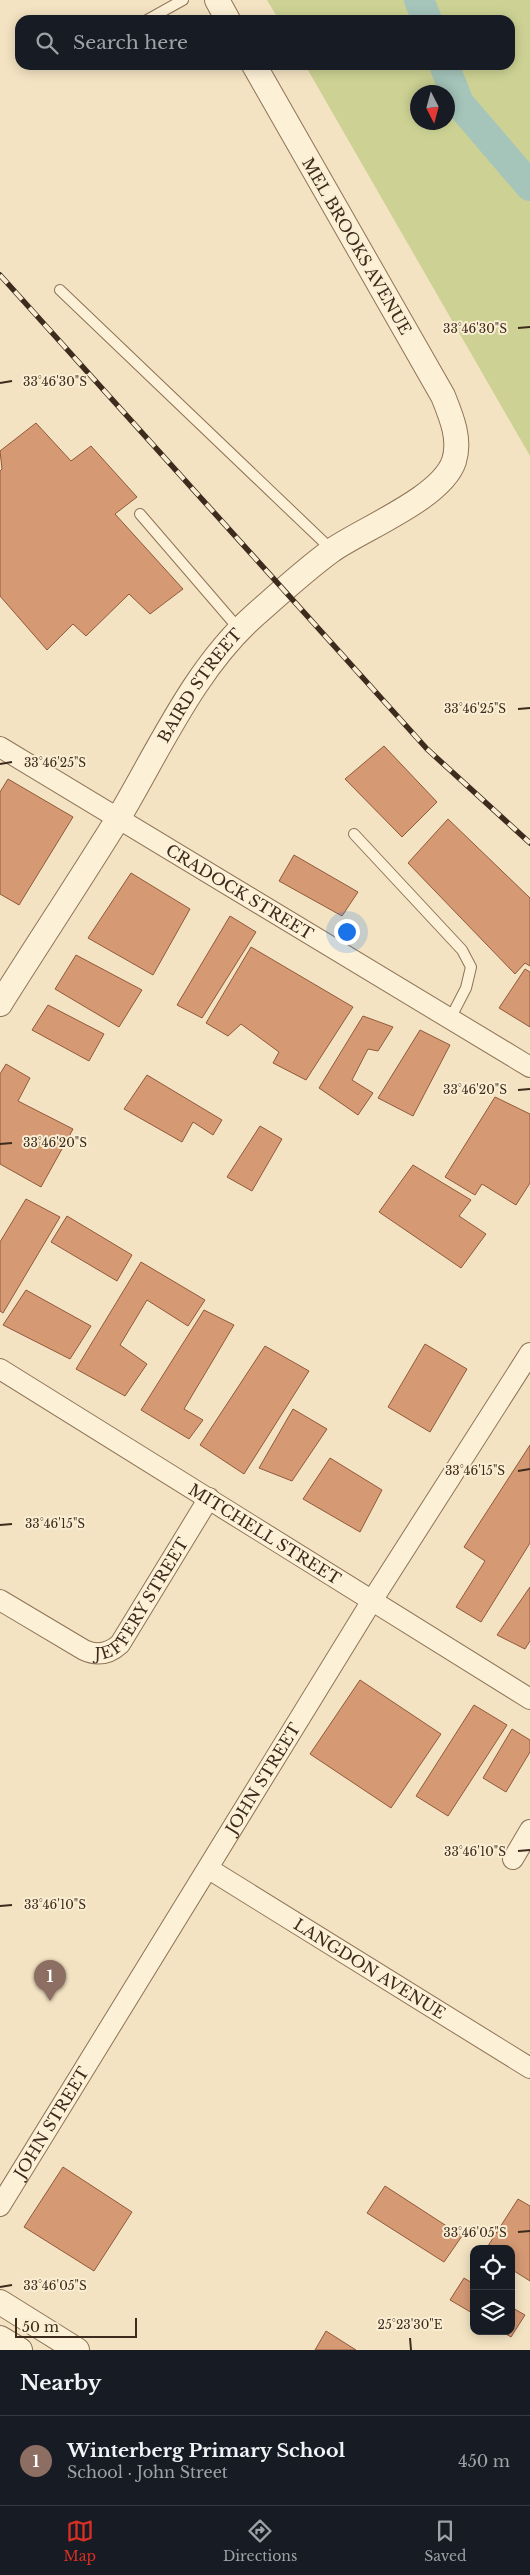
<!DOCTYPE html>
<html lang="en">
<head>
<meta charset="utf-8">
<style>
  :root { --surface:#171b24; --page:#20242c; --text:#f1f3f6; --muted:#9ea1a6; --line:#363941; --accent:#d93025 }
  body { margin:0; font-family:"Libre Baskerville",serif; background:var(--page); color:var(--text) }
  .controls { position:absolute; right:15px; bottom:15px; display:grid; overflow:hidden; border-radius:10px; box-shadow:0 2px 12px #0003 }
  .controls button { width:45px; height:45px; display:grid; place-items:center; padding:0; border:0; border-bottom:1px solid var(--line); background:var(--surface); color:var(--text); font:25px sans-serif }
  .compass { position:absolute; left:410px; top:85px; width:45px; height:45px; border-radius:50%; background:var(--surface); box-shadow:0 2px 12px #0003; rotate:174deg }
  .scale { position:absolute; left:15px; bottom:12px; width:122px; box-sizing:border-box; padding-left:5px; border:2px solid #3d2b1d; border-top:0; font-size:14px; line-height:18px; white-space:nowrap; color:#3d2b1d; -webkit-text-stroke:4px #f9edd2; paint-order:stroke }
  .you { position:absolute; left:346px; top:931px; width:18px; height:18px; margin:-12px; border:4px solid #fff; border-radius:50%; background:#1a73e8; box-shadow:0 0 0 8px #1a73e833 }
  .badge { display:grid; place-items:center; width:32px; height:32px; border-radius:50%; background:var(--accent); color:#fff; font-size:16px; font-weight:700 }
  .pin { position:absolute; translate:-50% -41px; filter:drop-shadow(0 1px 2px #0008) }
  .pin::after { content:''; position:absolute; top:26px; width:18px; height:15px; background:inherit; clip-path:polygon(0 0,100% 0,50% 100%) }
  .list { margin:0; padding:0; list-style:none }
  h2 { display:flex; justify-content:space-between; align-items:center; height:65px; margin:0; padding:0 20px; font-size:21px }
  h2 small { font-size:16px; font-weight:400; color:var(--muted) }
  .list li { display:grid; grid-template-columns:32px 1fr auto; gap:15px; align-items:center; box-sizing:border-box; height:90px; padding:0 20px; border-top:1px solid var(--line) }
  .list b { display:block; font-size:19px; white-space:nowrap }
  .list p { margin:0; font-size:16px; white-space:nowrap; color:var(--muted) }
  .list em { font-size:16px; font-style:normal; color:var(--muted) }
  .icon { flex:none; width:28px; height:28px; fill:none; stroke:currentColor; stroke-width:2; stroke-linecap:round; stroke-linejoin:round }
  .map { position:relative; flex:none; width:530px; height:2350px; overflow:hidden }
  .search { position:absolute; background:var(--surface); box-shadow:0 2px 12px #0003; left:15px; right:15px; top:15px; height:55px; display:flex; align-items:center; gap:12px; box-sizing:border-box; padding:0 18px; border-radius:15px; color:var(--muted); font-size:19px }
  .sheet { height:155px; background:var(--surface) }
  nav { display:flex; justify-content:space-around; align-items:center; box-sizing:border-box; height:70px; border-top:1px solid var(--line); background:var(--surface); font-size:14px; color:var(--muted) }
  nav a { display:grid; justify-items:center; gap:2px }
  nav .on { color:var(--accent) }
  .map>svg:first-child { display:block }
</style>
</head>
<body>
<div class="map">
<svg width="530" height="2350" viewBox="0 0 530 2350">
  <rect width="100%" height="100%" fill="#f3e3c2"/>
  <path fill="#cdd294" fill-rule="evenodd" d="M267 0H530V456L305 65H510V20H279ZM418 92H448V122H418Z"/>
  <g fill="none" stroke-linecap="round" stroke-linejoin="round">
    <path stroke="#a5c5ba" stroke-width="30" d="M419 0 427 20
      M444 65 459 103 530 186"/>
  </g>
  <path fill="#d59974" stroke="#915a3a" d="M36 423 71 461 91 446 137 497 115 514 183 589 150 614 129 594 86 636 73 624 47 650 0 596V471L2 469 0 451Z
    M384 746 437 802 402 837 345 779Z
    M8 779 73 817 19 905 0 894V792Z
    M448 819 530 898V966L525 963 515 974 408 863Z
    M294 855 358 892 342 916 279 881Z
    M131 873 190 909 153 975 88 938Z
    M230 916 256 932 202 1018 177 1005Z
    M251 947 353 1007 306 1080 273 1063 279 1052 241 1024 228 1036 206 1023Z
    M76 955 142 990 119 1027 55 989Z
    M525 969 530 972V1027L499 1008Z
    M48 1005 104 1034 89 1061 32 1030Z
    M363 1016 393 1027 378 1051 368 1049 352 1080 373 1093 358 1115 319 1088Z
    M420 1030 450 1045 413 1116 378 1098Z
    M6 1064 30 1078 18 1101 73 1129 41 1187 0 1164V1074Z
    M147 1075 222 1120 213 1135 193 1122 182 1142 124 1109Z
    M495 1097 530 1114V1183L516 1205 482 1184 475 1195 445 1177Z
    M260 1126 282 1139 252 1191 227 1177Z
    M413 1165 471 1200 459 1216 486 1234 461 1268 379 1212Z
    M26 1199 60 1217 3 1313 0 1311V1242Z
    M67 1216 132 1255 117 1281 51 1242Z
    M141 1262 205 1300 188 1326 147 1300 120 1345 147 1364 125 1396 76 1369Z
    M26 1290 91 1326 70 1359 3 1325Z
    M204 1310 234 1325 184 1409 203 1420 189 1439 141 1410Z
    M425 1344 467 1369 430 1432 388 1407Z
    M265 1346 309 1371 244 1474 200 1445Z
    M293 1409 327 1429 292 1481 259 1468Z
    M530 1445V1543L481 1622 456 1607 485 1561 464 1547Z
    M330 1458 382 1490 360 1532 303 1499Z
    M530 1587V1641L525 1649 497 1635Z
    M360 1680 441 1734 391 1808 310 1754Z
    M474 1705 507 1725 448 1816 416 1796Z
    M512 1729 530 1740V1752L506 1792 483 1778Z
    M63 2167 132 2212 94 2271 24 2227Z
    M385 2186 462 2236 444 2262 367 2213Z
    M518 2199 530 2206V2281L511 2269V2249H486Z
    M464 2278 474 2284V2314L450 2300Z
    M511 2307 525 2315 511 2337 501 2331H511Z
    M326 2331 356 2350H315Z"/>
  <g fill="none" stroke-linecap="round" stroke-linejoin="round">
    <g stroke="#8f7357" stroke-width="12">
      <path id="service" d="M147 20 183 0
        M60 290 332 550
        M140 514 239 629
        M354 834 462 950 471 967 466 988 450 1019"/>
    </g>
    <g stroke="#8f7357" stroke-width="22">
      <g id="minor">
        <path id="s1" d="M0 747 530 1067"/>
        <path id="s2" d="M0 1369 530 1699"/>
        <path id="s3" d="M0 1600 84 1650C97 1656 109 1654 120 1644L209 1498"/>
        <path d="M513 1859 530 1830"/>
        <path id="s4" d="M209 1869 530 2068"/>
        <path id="s5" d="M0 2206 373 1599 530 1353"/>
      </g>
    </g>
    <g stroke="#8f7357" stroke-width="26">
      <g id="tertiary">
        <path d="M217 0 228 20"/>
        <path id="s6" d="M0 1004C39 942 80 880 119 817 160 748 195 668 255 615 280 593 305 570 331 551 362 529 442 498 454 461 461 439 451 416 443 396L254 65"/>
        <path d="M0 2302 77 2350"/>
        <path d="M0 2338 20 2350"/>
      </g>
    </g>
    <use href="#service" stroke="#fcf0d6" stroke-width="10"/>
    <use href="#minor" stroke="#fcf0d6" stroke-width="20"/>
    <use href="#tertiary" stroke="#fcf0d6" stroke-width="24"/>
    <g stroke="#3d2b1d" stroke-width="5.5">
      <path id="rail" d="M0 275 427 749 530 843"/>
    </g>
    <use href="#rail" stroke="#f9edd2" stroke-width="4" stroke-dasharray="11" stroke-linecap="butt"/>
  </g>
  <path fill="none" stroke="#3d2b1d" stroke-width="2" d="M518 328 530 327M0 383 12 381M518 709 530 708M0 764 12 762M518 1090 530 1089M0 1144 12 1143M518 1471 530 1469M0 1525 12 1524M518 1851 530 1850M0 1906 12 1905M518 2232 530 2231M0 2287 12 2285M410 2338 411 2350"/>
  <g text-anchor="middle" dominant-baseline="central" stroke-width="4" stroke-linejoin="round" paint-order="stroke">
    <g font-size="16" fill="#3d2b1d" stroke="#f9edd2">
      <text transform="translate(357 246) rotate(60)">MEL BROOKS AVENUE</text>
      <text stroke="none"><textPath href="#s6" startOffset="376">BAIRD STREET</textPath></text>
      <text stroke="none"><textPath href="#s1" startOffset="280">CRADOCK STREET</textPath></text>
      <text stroke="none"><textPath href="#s2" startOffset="312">MITCHELL STREET</textPath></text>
      <text stroke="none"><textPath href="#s3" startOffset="184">JEFFERY STREET</textPath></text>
      <text stroke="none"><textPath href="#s5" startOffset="502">JOHN STREET</textPath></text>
      <text stroke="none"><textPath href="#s4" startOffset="189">LANGDON AVENUE</textPath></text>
      <text stroke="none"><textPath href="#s5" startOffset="98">JOHN STREET</textPath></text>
    </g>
  </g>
  <g font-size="12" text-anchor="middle" fill="#3d2b1d" stroke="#f9edd2" stroke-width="4" stroke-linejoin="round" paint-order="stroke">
    <text x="475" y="333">33°46'30"S</text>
    <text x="55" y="386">33°46'30"S</text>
    <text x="475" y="713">33°46'25"S</text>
    <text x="55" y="767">33°46'25"S</text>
    <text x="475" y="1094">33°46'20"S</text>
    <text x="55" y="1147">33°46'20"S</text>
    <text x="475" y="1475">33°46'15"S</text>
    <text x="55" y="1528">33°46'15"S</text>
    <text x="475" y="1856">33°46'10"S</text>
    <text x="55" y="1909">33°46'10"S</text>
    <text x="475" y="2237">33°46'05"S</text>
    <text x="55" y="2290">33°46'05"S</text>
    <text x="410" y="2329">25°23'30"E</text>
  </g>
</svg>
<div class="controls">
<button><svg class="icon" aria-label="locate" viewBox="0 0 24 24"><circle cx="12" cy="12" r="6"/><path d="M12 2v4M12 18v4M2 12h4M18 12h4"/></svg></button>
<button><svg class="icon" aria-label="layers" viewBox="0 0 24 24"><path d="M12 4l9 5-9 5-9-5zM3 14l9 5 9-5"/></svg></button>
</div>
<svg class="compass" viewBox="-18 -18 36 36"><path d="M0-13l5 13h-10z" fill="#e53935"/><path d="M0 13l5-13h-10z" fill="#9ea1a6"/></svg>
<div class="scale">50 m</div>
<div class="you"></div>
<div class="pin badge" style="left:50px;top:2001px;background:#8d6e63">1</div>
<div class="search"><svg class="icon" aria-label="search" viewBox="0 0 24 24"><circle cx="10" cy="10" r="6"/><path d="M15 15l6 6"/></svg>Search here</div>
</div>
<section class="sheet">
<h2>Nearby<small></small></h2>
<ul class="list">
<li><span class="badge" style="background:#8d6e63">1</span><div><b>Winterberg Primary School</b><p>School · John Street</p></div><em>450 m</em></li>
</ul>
</section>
<nav>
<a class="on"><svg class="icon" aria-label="map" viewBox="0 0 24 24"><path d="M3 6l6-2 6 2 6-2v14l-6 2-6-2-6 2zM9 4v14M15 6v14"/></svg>Map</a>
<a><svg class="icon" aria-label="directions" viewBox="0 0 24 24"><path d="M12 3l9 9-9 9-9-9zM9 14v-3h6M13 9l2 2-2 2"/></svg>Directions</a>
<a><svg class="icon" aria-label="saved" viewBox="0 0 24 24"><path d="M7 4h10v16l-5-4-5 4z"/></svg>Saved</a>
</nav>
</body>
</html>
